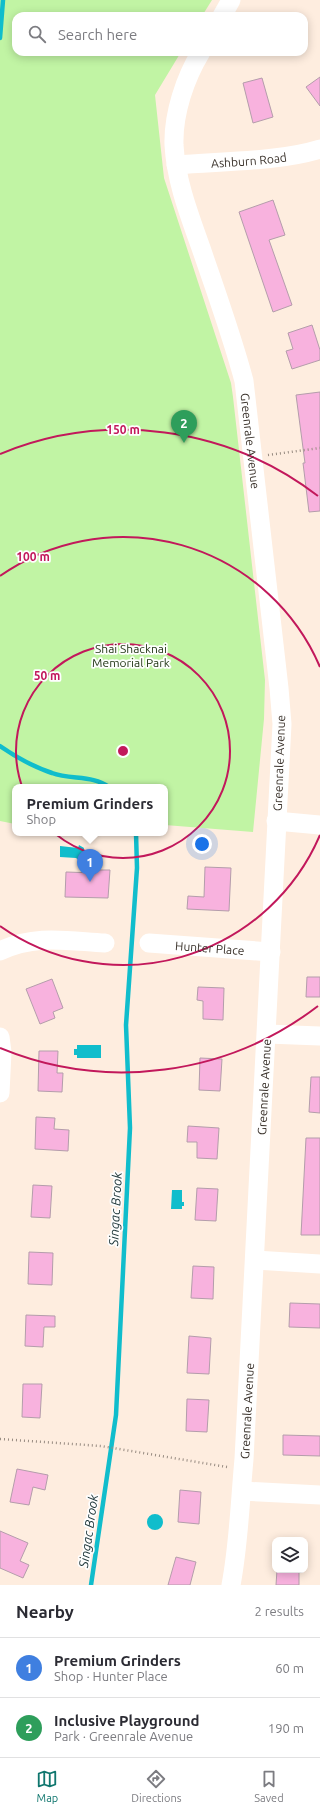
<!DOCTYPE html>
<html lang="en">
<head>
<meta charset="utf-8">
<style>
  :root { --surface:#fff; --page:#f7f7f7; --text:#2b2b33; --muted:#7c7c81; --line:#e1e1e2; --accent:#0f766e }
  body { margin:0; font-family:Ubuntu,sans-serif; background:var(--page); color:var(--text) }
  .controls { position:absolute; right:12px; bottom:12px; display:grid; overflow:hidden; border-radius:8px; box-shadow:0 2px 10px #0003 }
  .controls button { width:36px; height:36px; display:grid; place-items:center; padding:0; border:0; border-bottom:1px solid var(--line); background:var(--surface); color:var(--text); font:20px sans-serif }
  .you { position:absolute; left:202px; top:844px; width:14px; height:14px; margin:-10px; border:3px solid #fff; border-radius:50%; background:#1a73e8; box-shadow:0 0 0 6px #1a73e833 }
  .badge { display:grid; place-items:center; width:26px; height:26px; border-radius:50%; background:var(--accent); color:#fff; font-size:13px; font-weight:700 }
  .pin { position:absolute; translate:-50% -33px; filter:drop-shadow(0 1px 2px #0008) }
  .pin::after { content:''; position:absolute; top:21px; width:14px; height:12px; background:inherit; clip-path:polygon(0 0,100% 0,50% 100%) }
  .popup { position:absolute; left:12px; top:784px; width:156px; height:52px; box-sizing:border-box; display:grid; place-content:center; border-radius:8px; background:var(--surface); filter:drop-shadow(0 1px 3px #0005); font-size:13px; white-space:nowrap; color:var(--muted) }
  .popup b { font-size:15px; color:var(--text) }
  .popup::after { content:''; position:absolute; left:50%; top:100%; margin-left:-8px; border:8px solid transparent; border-top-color:var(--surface) }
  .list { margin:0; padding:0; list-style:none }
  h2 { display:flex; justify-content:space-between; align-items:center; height:52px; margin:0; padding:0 16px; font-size:17px }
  h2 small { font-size:13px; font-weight:400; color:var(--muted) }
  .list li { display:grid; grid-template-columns:26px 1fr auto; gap:12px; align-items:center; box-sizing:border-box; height:60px; padding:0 16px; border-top:1px solid var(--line) }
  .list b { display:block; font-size:15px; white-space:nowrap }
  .list p { margin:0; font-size:13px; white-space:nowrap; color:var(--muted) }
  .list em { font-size:13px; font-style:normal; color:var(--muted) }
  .icon { flex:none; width:22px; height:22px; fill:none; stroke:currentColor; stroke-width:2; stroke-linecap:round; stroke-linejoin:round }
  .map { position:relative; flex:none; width:320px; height:1585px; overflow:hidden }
  .search { position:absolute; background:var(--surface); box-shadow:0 2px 10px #0003; left:12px; right:12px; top:12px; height:44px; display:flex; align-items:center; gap:10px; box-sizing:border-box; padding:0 14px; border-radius:12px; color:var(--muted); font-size:15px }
  .sheet { height:172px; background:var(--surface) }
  nav { display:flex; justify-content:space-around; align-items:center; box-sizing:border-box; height:56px; border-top:1px solid var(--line); background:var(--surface); font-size:11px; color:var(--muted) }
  nav a { display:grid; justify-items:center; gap:2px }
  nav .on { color:var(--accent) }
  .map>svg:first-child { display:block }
</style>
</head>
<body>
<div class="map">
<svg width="320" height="1585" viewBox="0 0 320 1585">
  <rect width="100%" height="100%" fill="#feeddf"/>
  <path fill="#c1f4a4" d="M0 0H212L202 16H16V52H181L155 95 164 178 231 383 233 397 265 680 264 719 253 832 165 825V787H15V824L0 821Z"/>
  <path fill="#10bdcc" d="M79 845 84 848 83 858 80 861 76 858 60 857V846L78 848Z
    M77 1045H101V1058H77V1055H74V1049H77Z
    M172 1190H182V1202H184V1206H182V1209H171Z
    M147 1522a8 8 0 1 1 16 0a8 8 0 1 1-16 0Z"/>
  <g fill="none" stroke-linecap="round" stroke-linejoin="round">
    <path stroke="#10bdcc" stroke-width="4.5" d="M0 38 3 0
      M0 746C16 757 34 767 52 773 71 780 93 775 109 787
      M91 1585 116 1415 130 1128 126 1025 137 868 136 833"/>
  </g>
  <path fill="#f8b2de" stroke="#b49dab" d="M320 77V106L306 87Z
    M262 78 273 117 253 123 243 83Z
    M273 200 285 235 269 240 292 305 273 312 239 212Z
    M312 325 320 350V360L292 369 286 351 293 349 288 333Z
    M320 392V511L309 512 303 463H305L296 395Z
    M205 867 231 868 229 911 187 909 188 896 204 897Z
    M96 870H110L108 898 65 897 66 872 96 873Z
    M307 977H320V997H306Z
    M52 979 63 1008 53 1012 55 1018 40 1024 26 989Z
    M198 987 224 988 223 1020 203 1019V1001L197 1000Z
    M39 1051H58L57 1073H63L62 1092 38 1091Z
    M200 1058 222 1059 220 1091 199 1090Z
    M311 1077H320V1113L309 1112Z
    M36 1117 55 1118 54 1129 69 1130 68 1151 35 1149Z
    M188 1126 219 1128 217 1159 197 1158V1142H187Z
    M306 1138H320V1235H301Z
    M33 1185 52 1186 50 1218 31 1217Z
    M197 1188 218 1189 216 1221 195 1220Z
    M29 1252 53 1253 52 1285 28 1284Z
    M193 1266 214 1267 213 1299 191 1298Z
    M290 1303 320 1304V1328L289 1327Z
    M26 1315 55 1316V1327H44L43 1347 25 1346Z
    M189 1336 211 1338 209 1374 187 1373Z
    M23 1384H42L40 1418 22 1417Z
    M187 1399 209 1400 207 1432 186 1431Z
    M283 1435 320 1436V1456L283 1455Z
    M17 1469 48 1475 45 1490 33 1487 29 1505 10 1502Z
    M180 1490 201 1492 199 1524 178 1522Z
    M0 1531 28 1543 20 1561 29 1565 23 1578 0 1568Z
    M176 1557 196 1562 190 1585H168Z
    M277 1570H299V1585H276Z"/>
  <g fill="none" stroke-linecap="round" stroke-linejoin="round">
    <path stroke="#978b81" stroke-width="2.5" stroke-dasharray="1 3" stroke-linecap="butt" d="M268 455 320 448
      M0 1439 101 1446 227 1467"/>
    <g stroke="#fff" stroke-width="19">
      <path d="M222 16 231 0"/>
      <path id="s1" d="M201 52C185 78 173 114 174 145 176 181 189 214 201 248 216 292 232 336 244 381L279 688 282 724 244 1459C240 1501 239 1543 231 1585"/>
      <path id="s2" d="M176 165C221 161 278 162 320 149"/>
      <path d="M276 821 320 825"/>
      <path id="s3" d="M149 943 271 952"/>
      <path d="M0 951C35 934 68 941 105 943"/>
      <path d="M267 1034 320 1036"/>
      <path d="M0 1037 2 1052 0 1093"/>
      <path d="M255 1260 320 1264"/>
      <path d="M242 1491 320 1495"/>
    </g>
  </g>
  <g fill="none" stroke="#c2185b" stroke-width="2">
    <circle cx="123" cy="751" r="107"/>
    <path d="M320 835A214 214 0 0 1 0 926M0 576A214 214 0 0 1 320 667"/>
    <path d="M318 1006A321 321 0 0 1 0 1048M0 454A321 321 0 0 1 318 496"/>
  </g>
  <g text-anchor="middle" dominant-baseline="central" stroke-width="3.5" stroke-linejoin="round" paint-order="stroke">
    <g font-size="12" fill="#39312a" stroke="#fefefe">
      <text stroke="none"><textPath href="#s2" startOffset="73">Ashburn Road</textPath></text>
      <text stroke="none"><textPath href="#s1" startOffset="405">Greenrale Avenue</textPath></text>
      <text transform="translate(279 763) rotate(-88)">Greenrale Avenue</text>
      <text stroke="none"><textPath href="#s3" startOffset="61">Hunter Place</textPath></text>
      <text transform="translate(264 1087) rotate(-87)">Greenrale Avenue</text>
      <text transform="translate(247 1411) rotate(-87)">Greenrale Avenue</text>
    </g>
    <g font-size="12" fill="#1d3210" stroke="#fefefe">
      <text x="131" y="648">Shai Shacknai<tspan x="131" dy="14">Memorial Park</tspan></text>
    </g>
    <g font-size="13" font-style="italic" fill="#1b3336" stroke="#fefefe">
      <text transform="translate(115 1209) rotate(-87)">Singac Brook</text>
      <text transform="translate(88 1531) rotate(-82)">Singac Brook</text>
    </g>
  </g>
  <circle cx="123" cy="751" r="6" fill="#c2185b" stroke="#fefefe" stroke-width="2"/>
  <g font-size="12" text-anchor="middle" font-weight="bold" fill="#c2185b" stroke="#fefefe" stroke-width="3.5" stroke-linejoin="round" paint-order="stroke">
    <text x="123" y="434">150 m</text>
    <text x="33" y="561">100 m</text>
    <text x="47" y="680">50 m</text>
  </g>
</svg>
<div class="controls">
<button><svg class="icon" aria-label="layers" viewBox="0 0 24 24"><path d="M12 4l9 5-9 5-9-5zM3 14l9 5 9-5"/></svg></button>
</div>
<div class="you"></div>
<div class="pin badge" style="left:90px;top:882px;background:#3f7fe0">1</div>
<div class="popup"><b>Premium Grinders</b>Shop</div>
<div class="pin badge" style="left:184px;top:443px;background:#2e9e5b">2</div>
<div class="search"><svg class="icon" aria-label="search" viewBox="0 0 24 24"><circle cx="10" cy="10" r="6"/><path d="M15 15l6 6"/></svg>Search here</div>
</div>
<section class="sheet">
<h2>Nearby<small>2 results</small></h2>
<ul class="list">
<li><span class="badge" style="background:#3f7fe0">1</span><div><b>Premium Grinders</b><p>Shop · Hunter Place</p></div><em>60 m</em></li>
<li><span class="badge" style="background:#2e9e5b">2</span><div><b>Inclusive Playground</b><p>Park · Greenrale Avenue</p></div><em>190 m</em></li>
</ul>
</section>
<nav>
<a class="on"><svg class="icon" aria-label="map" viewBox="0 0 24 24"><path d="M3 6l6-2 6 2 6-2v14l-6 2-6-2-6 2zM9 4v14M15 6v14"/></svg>Map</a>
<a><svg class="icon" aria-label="directions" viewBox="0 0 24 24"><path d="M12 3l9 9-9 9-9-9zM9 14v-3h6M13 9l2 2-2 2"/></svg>Directions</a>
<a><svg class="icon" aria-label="saved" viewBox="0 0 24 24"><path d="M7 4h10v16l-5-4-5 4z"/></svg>Saved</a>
</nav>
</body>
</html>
